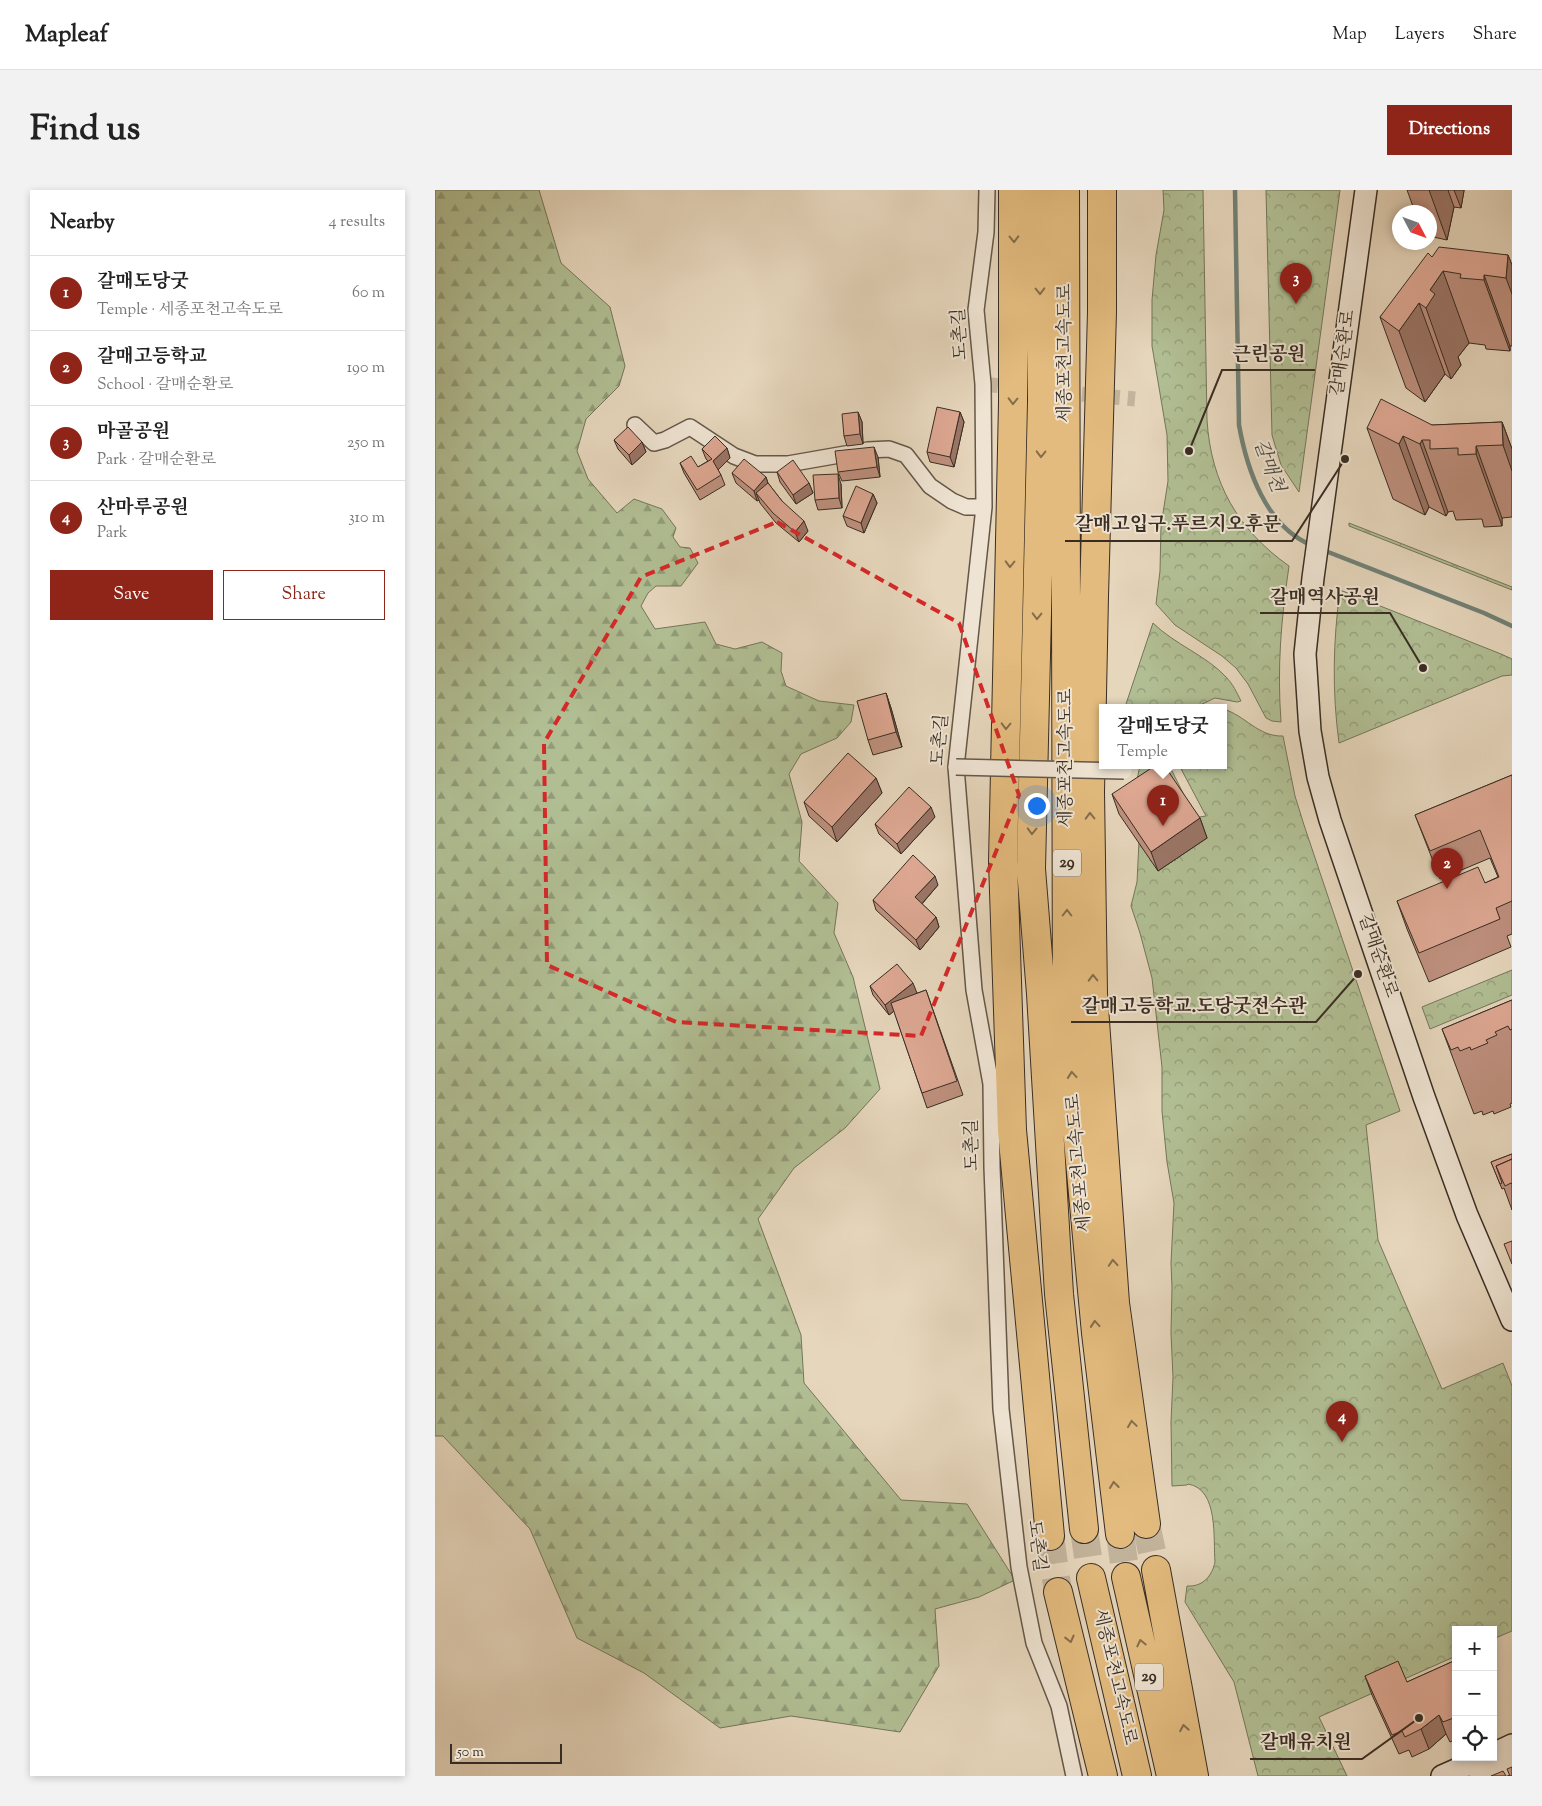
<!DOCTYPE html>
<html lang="en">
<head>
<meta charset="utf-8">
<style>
  :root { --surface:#fff; --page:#f2f2f2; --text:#222; --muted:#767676; --line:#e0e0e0; --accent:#8f2418 }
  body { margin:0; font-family:"Sorts Mill Goudy","Noto Serif KR",serif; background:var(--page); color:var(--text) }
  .controls { position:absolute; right:15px; bottom:15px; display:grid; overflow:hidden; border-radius:0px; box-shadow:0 2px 8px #0003 }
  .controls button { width:45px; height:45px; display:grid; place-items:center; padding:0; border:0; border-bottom:1px solid var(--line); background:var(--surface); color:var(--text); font:25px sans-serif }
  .compass { position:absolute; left:957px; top:15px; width:45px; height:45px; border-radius:50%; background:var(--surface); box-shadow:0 2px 8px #0003; rotate:131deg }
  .scale { position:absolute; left:15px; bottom:12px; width:112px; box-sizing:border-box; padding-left:5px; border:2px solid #382d23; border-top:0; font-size:14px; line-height:18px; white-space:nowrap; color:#382d23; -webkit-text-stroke:4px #efe4d3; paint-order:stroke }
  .you { position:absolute; left:601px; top:615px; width:18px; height:18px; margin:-12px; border:4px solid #fff; border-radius:50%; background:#1a73e8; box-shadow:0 0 0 8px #1a73e833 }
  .badge { display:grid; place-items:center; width:32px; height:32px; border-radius:50%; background:var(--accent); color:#fff; font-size:16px; font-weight:700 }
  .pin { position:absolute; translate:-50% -41px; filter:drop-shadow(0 1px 2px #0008) }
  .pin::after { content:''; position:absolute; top:26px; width:18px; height:15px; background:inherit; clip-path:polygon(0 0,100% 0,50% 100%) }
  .popup { position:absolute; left:664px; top:514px; width:128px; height:65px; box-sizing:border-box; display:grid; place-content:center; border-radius:0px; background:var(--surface); filter:drop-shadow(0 1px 4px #0005); font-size:16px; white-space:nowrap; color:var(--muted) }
  .popup b { font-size:19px; color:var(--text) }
  .popup::after { content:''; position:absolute; left:50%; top:100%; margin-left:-10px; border:10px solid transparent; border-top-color:var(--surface) }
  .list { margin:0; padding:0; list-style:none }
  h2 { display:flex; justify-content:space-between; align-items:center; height:65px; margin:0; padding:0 20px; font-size:21px }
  h2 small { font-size:16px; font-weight:400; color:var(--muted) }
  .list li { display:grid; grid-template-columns:32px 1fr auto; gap:15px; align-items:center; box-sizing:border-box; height:75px; padding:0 20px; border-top:1px solid var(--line) }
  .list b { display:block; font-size:19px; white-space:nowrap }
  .list p { margin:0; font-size:16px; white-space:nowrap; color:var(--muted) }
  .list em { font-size:16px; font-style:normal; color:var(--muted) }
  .actions { display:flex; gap:10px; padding:15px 20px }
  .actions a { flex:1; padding:11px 0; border:1px solid var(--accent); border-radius:0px; text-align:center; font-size:18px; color:var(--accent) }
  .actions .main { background:var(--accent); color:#fff }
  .icon { flex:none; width:28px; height:28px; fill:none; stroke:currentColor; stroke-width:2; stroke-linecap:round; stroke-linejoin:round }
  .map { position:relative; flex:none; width:1077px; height:1586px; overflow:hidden; border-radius:0px }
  header { display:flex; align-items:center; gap:30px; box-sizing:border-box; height:70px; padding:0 25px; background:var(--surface); border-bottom:1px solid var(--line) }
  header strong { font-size:24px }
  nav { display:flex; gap:28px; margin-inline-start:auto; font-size:18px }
  .intro { display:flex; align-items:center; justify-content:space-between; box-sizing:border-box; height:120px; padding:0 30px }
  h1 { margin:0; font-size:35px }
  .button { padding:12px 22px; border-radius:0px; background:var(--accent); color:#fff; font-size:18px; font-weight:700 }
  main { display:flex; gap:30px; padding:0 30px }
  aside { flex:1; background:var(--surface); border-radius:0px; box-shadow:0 2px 8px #0003 }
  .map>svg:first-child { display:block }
</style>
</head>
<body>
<header>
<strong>Mapleaf</strong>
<nav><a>Map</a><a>Layers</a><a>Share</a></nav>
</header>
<div class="intro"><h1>Find us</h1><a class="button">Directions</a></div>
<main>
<aside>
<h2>Nearby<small>4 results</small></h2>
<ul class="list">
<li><span class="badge">1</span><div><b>갈매도당굿</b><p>Temple · 세종포천고속도로</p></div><em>60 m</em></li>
<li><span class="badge">2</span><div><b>갈매고등학교</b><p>School · 갈매순환로</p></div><em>190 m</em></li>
<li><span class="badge">3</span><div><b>마골공원</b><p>Park · 갈매순환로</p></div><em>250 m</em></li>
<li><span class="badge">4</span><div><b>산마루공원</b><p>Park</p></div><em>310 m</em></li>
</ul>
<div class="actions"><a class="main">Save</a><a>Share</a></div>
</aside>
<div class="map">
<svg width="1077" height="1586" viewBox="0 0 1077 1586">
  <defs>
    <pattern id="forest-firs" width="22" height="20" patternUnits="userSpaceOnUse" patternTransform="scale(1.25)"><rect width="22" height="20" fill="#b1be93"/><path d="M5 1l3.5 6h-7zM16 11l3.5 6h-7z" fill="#919b78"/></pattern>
    <pattern id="park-crowns" width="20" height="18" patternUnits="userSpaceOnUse" patternTransform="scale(1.25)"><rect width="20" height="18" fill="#b1be93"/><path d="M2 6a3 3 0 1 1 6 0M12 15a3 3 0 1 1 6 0" fill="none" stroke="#919b78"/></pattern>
  </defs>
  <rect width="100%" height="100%" fill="#e6d6bc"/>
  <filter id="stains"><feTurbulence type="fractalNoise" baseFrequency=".004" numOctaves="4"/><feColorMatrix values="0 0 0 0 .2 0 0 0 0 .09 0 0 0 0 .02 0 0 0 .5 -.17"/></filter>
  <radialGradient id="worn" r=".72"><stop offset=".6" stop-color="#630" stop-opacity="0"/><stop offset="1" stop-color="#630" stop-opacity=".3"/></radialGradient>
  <path fill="url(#forest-firs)" stroke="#74765b" d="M0 0H104L126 73 175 117 190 176 184 196 151 229 142 261 153 289 182 323 199 309 227 319 241 338 238 347 245 357 255 358 263 373 246 396H221L213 403 206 416 220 439 270 432 281 454 300 459 327 452 347 463 346 481 351 496 384 511 419 515 416 532 402 548 366 564 354 584 367 632 364 671 403 713 399 743 418 787 445 899 410 938 359 978 323 1029 366 1145 369 1193 466 1310 532 1314 580 1390 544 1407 500 1419 504 1476 465 1542 356 1526 285 1538 209 1483 142 1448 95 1339 8 1246H0Z"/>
  <path fill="url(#park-crowns)" stroke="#74765b" d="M728 0H768L772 230C776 293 803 340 854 376 846 431 842 477 846 532L837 531 831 528 813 494 801 478 787 466 740 435 721 414 725 381 726 336 733 291 732 245 717 156V110L721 65 729 20Z
    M831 0H905L864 302 846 275 837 245Z
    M914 333 1077 397V400L914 336Z
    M905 400 1066 464 1077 469V485L1067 486 904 553C897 501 898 452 905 400Z
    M718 433C739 454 772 466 791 487 798 494 802 503 806 511L802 512 780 508 761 517H693L691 514Z
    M788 519C810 525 823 547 848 546L860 606 869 635 965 921 931 935 943 1050 1007 1199 1068 1173 1077 1196V1441L1058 1449V1440H1021V1466L884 1527 912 1586H823L799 1492 750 1412 752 1396C768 1397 777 1386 780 1372 778 1349 784 1299 753 1294L752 1295 737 1296 736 1232 738 1187 736 1143 737 1098 736 1073 739 1013 732 972 727 921V877L717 788 705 743 696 716 702 692 704 651 698 610 705 575H734L759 625 758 628 771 626 744 575H788Z
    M1077 780V805L995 839 987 817Z"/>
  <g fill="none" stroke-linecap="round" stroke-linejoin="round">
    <path stroke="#718176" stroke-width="4.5" d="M800 0 804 235C812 280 831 336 876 355
      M888 360 1049 423 1077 436"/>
    <path stroke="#c3b49d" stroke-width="15" stroke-dasharray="15 8" stroke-linecap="butt" d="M548 194 584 198
      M624 202 700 209"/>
    <path stroke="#c3b49d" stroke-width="28" stroke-dasharray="28 14" stroke-linecap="butt" d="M711 1334 721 1380
      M649 1339 656 1388
      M685 1344 691 1387
      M615 1346 623 1402"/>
    <g stroke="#645749" stroke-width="18">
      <path id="street" d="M552 0 551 42 541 120 548 194 549 317 521 577 539 800 556 894 557 977 566 1219 584 1377 599 1453 624 1516 639 1586
        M200 235 219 253 230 250 255 237 299 266 320 274H353L433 260 454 259 471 265 495 296 517 311 531 317H549"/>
    </g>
    <g stroke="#382d23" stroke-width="24">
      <path id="secondary" d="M931 0 878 388 870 464 875 541 883 587 895 630 989 907 1032 1025 1077 1130
        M1058 1564 1077 1555
        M1007 1586 1050 1567
        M1045 1586 1077 1572"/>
    </g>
    <g stroke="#382d23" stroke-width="30">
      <path id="highway" d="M578 0V213L568 672 577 940 615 1346
        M603 0 607 210 596 679 606 804 624 1104 649 1339
        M630 0 632 832 661 1143 685 1344
        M667 0V122L659 406 655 602 658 803 680 1113 711 1334
        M721 1380 759 1586
        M691 1387 736 1586
        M656 1388 702 1586
        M623 1402 668 1586"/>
    </g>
    <use href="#street" stroke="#efe4d3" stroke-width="15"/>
    <use href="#secondary" stroke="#efe4d3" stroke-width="21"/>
    <use href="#highway" stroke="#e3bb7e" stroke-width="28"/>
    <g stroke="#645749" stroke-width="18" stroke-linecap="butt">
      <path id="street-bridge" d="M521 577 689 581"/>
    </g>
    <use href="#street-bridge" stroke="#efe4d3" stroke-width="15"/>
  </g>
  <path fill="#be907e" stroke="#382d23" d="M972 0H1029L1026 18 1019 17 1012 50 994 46V22H980Z
    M1073 65 1077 75V156H1075V161L1051 159 1050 155 1034 153 1023 167 1026 175 1016 189 1010 184 990 212 971 198 945 127 997 67Z
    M423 222 427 232 428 254 412 256 409 246Z
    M525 222 529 232 519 277 495 272 492 262Z
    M1067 232 1077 259V327L1067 328V336L1049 337 1047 329 1021 330 1018 321 1013 322 1011 326 994 317 990 325 958 309 932 238Z
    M179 250 207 252 211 262 197 275 183 259Z
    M292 258 295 268 283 280 286 285 290 295 265 310 249 283 245 273 263 277 273 271 271 269 267 259Z
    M443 267 445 287 407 291 403 282Z
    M342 282 374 293 378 303 361 314 345 292Z
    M297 283 331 287 333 293 347 311 373 341 364 352 341 333 325 313 324 310 322 311 301 293Z
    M406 294 407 318 383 320 380 310Z
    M438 304 442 313 429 343 412 336 408 326Z
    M451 503 456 518 467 557 438 565 433 550Z
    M1077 585V744L1072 746 1076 757 994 792 972 739 962 711 1050 693 1063 687 1055 668 1005 689 991 653 980 625Z
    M441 588 447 603 402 652 374 626 369 612Z
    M677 604 765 628 772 648 723 681 684 624Z
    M500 627 466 664 444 644 440 634Z
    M503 695 487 714 501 727 504 737 485 760 441 720 438 710Z
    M435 796 482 803 480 804 491 800 528 905 492 918 459 821 454 825 438 805Z
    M1077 810V913L1075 914 1076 917 1059 924 1058 921 1048 925 1047 921 1039 924 1031 903 1007 839Z
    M1077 964V1020L1069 998 1067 999 1056 972Z
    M1021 1470V1549L1015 1552 1011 1544 994 1559 977 1567 974 1560 964 1564 937 1505 930 1486 972 1492Z"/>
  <path fill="#9b7566" stroke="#382d23" d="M994 0H1013L1019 17 1012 50Z
    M1019 0H1029V1L1026 18Z
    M1073 65 1077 75V104L1071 88Z
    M1008 81 1034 153 1023 167 1026 175 1016 189 991 118 995 100Z
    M1049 85 1075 156V161L1049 90Z
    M984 113 1010 184 990 212 964 141Z
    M423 222 427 232 428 254 425 244Z
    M525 222 529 232 519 277 515 267Z
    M1067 232 1077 259V281L1068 255Z
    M968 246 994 317 990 325 964 254Z
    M987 250 1013 322 1011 326 985 254Z
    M207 252 211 262 197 275 194 265Z
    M1041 256 1067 328V336L1041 264Z
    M439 257 443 267 445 287 442 277Z
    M292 258 295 268 282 281 278 271Z
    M403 284 406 294 407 318 404 308Z
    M331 287 334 297 321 303 324 310 322 311 319 301Z
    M374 293 378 303 361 314 358 305Z
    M438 304 442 313 429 343 426 333Z
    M369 331 373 341 364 352 360 342Z
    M451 503 456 518 467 557 461 542Z
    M441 588 447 603 402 652 397 637Z
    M496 617 500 627 466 664 462 654Z
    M765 628 772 648 723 681 716 662Z
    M500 686 503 695 484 717 480 707Z
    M501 727 504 737 485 760 481 750Z
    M478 793 482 803 454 825 450 815Z
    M1004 1525 1011 1544 994 1559 986 1539Z"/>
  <path fill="#dda792" stroke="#382d23" d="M1004 57 1073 65 1071 88 1049 85V90L1025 88 1026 84 1008 81 995 100 1000 104 991 118 984 113 964 141 945 127 993 63 997 67Z
    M946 209 997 235 1067 232 1068 255 1041 256V264L1023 265V258L995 259V250H987L985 254 968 246 964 254 932 238Z
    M502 217 525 222 515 267 492 262Z
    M423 222 425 244 409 246 407 224Z
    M193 237 207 252 194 265 179 250Z
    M280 246 292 258 278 271 286 285 262 300 245 273 256 266 263 277 277 269 267 259Z
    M439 257 442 277 403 282 400 261Z
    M309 269 331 287 319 301 297 283Z
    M358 270 374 293 358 305 342 282Z
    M403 284 404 308 380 310 378 285Z
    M333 293 347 311 369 331 360 342 338 323 321 303Z
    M421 296 438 304 426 333 408 326Z
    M451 503 461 542 433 550 422 511Z
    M413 563 441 588 397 637 369 612Z
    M721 575H729L765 628 716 662 677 604Z
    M1077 585V711L1061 718 1065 729 984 763 962 711 1043 677 1050 693 1064 687 1045 640 995 661 980 625Z
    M474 597 496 617 462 654 440 634Z
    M478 665 500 686 480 707 501 727 481 750 438 710Z
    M462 774 478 793 450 815 435 796Z
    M491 800 522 891 487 903 456 813Z
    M1077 810V839L1075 840 1073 836 1060 842 1062 845 1051 850 1053 853 1036 860 1035 857 1025 861 1023 857 1016 860 1007 839Z
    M1077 964V969L1061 976 1067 993 1065 994 1056 972Z
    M1077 969V994L1076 993 1070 996 1061 976Z
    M1077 1051V1074L1069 1054Z
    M1021 1470V1527L1008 1532 1004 1525 986 1539 970 1547 967 1541 957 1545 930 1486 963 1471 972 1492Z
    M1077 1577V1586H1075L1072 1579Z
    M1068 1581 1071 1586H1056Z"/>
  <defs><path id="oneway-chevron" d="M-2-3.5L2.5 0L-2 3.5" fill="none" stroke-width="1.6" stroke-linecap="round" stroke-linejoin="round" transform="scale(1.25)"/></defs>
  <g stroke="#856d4c">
    <use href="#oneway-chevron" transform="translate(579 49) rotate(89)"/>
    <use href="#oneway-chevron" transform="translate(605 101) rotate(89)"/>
    <use href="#oneway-chevron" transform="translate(578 211) rotate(91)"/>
    <use href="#oneway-chevron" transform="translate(606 264) rotate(91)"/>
    <use href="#oneway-chevron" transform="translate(575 374) rotate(91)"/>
    <use href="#oneway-chevron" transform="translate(602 426) rotate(91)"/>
    <use href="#oneway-chevron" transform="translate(571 536) rotate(91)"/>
    <use href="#oneway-chevron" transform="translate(655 626) rotate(-91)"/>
    <use href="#oneway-chevron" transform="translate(597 641) rotate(91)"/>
    <use href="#oneway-chevron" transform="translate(632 723) rotate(-90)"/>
    <use href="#oneway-chevron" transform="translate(658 788) rotate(-91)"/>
    <use href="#oneway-chevron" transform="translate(637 885) rotate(-95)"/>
    <use href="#oneway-chevron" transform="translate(678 1073) rotate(-94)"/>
    <use href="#oneway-chevron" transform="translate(660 1134) rotate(-95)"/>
    <use href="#oneway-chevron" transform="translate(697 1234) rotate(-98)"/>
    <use href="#oneway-chevron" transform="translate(679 1295) rotate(-97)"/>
    <use href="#oneway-chevron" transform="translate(635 1449) rotate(76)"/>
    <use href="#oneway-chevron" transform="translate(706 1453) rotate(-103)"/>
    <use href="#oneway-chevron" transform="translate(749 1538) rotate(-100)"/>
  </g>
  <path fill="none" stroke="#d62828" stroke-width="4" stroke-dasharray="10 6" stroke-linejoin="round" d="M342 332 524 433 584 605 486 846 241 832 112 775 109 553 206 387Z"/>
  <g text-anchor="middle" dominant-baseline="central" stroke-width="4" stroke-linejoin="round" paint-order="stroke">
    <g fill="#efe4d3" stroke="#6f6458" stroke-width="1">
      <rect x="618" y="659.5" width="28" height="27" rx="4"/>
      <rect x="700" y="1473.5" width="28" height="27" rx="4"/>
    </g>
    <g font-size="16" font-weight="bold" fill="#382d23">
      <text x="632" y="673">29</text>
      <text x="714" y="1487">29</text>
    </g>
    <g font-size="18" fill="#382d23" stroke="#efe4d3">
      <text transform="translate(526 144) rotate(-93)">도촌길</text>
      <text transform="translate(631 163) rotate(-90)">세종포천고속도로</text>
      <text transform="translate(909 163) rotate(-82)">갈매순환로</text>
      <text transform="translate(506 550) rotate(-85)">도촌길</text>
      <text transform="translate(632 568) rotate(-90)">세종포천고속도로</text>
      <text transform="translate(942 766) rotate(71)">갈매순환로</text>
      <text transform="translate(538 955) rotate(-91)">도촌길</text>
      <text transform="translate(645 973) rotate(-95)">세종포천고속도로</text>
      <text transform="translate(601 1356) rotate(83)">도촌길</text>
      <text transform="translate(679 1487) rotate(77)">세종포천고속도로</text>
    </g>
    <g font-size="19" font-style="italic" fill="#4b493f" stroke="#efe4d3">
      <text transform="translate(833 276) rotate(69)">갈매천</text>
    </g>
  </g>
  <path fill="none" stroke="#382d23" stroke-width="2" d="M754 261L787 180H880M910 269L857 351H630M988 478L955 423H825M923 784L881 832H636M984 1528L927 1569H815"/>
  <g fill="#382d23" stroke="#efe4d3" stroke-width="2">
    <circle cx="754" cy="261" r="5"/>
    <circle cx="910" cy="269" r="5"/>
    <circle cx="988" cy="478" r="5"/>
    <circle cx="923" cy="784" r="5"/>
    <circle cx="984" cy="1528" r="5"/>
  </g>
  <g font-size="19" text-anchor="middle" font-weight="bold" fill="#382d23" stroke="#efe4d3" stroke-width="4" stroke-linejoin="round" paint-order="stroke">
    <text x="834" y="170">근린공원</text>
    <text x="743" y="340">갈매고입구.푸르지오후문</text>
    <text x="890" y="413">갈매역사공원</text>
    <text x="759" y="822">갈매고등학교.도당굿전수관</text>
    <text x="871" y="1558">갈매유치원</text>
  </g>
  <rect width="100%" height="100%" filter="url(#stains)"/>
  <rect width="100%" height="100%" fill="url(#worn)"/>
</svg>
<div class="controls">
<button>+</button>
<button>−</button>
<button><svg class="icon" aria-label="locate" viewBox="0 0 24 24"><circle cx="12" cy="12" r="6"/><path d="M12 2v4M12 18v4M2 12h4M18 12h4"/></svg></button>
</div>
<svg class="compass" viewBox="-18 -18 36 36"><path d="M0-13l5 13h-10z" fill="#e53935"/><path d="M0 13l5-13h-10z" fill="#767676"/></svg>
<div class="scale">50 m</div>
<div class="you"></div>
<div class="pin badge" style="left:728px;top:636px">1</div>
<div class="popup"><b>갈매도당굿</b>Temple</div>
<div class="pin badge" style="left:1012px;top:699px">2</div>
<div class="pin badge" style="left:861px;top:114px">3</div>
<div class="pin badge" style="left:907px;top:1252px">4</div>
</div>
</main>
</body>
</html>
